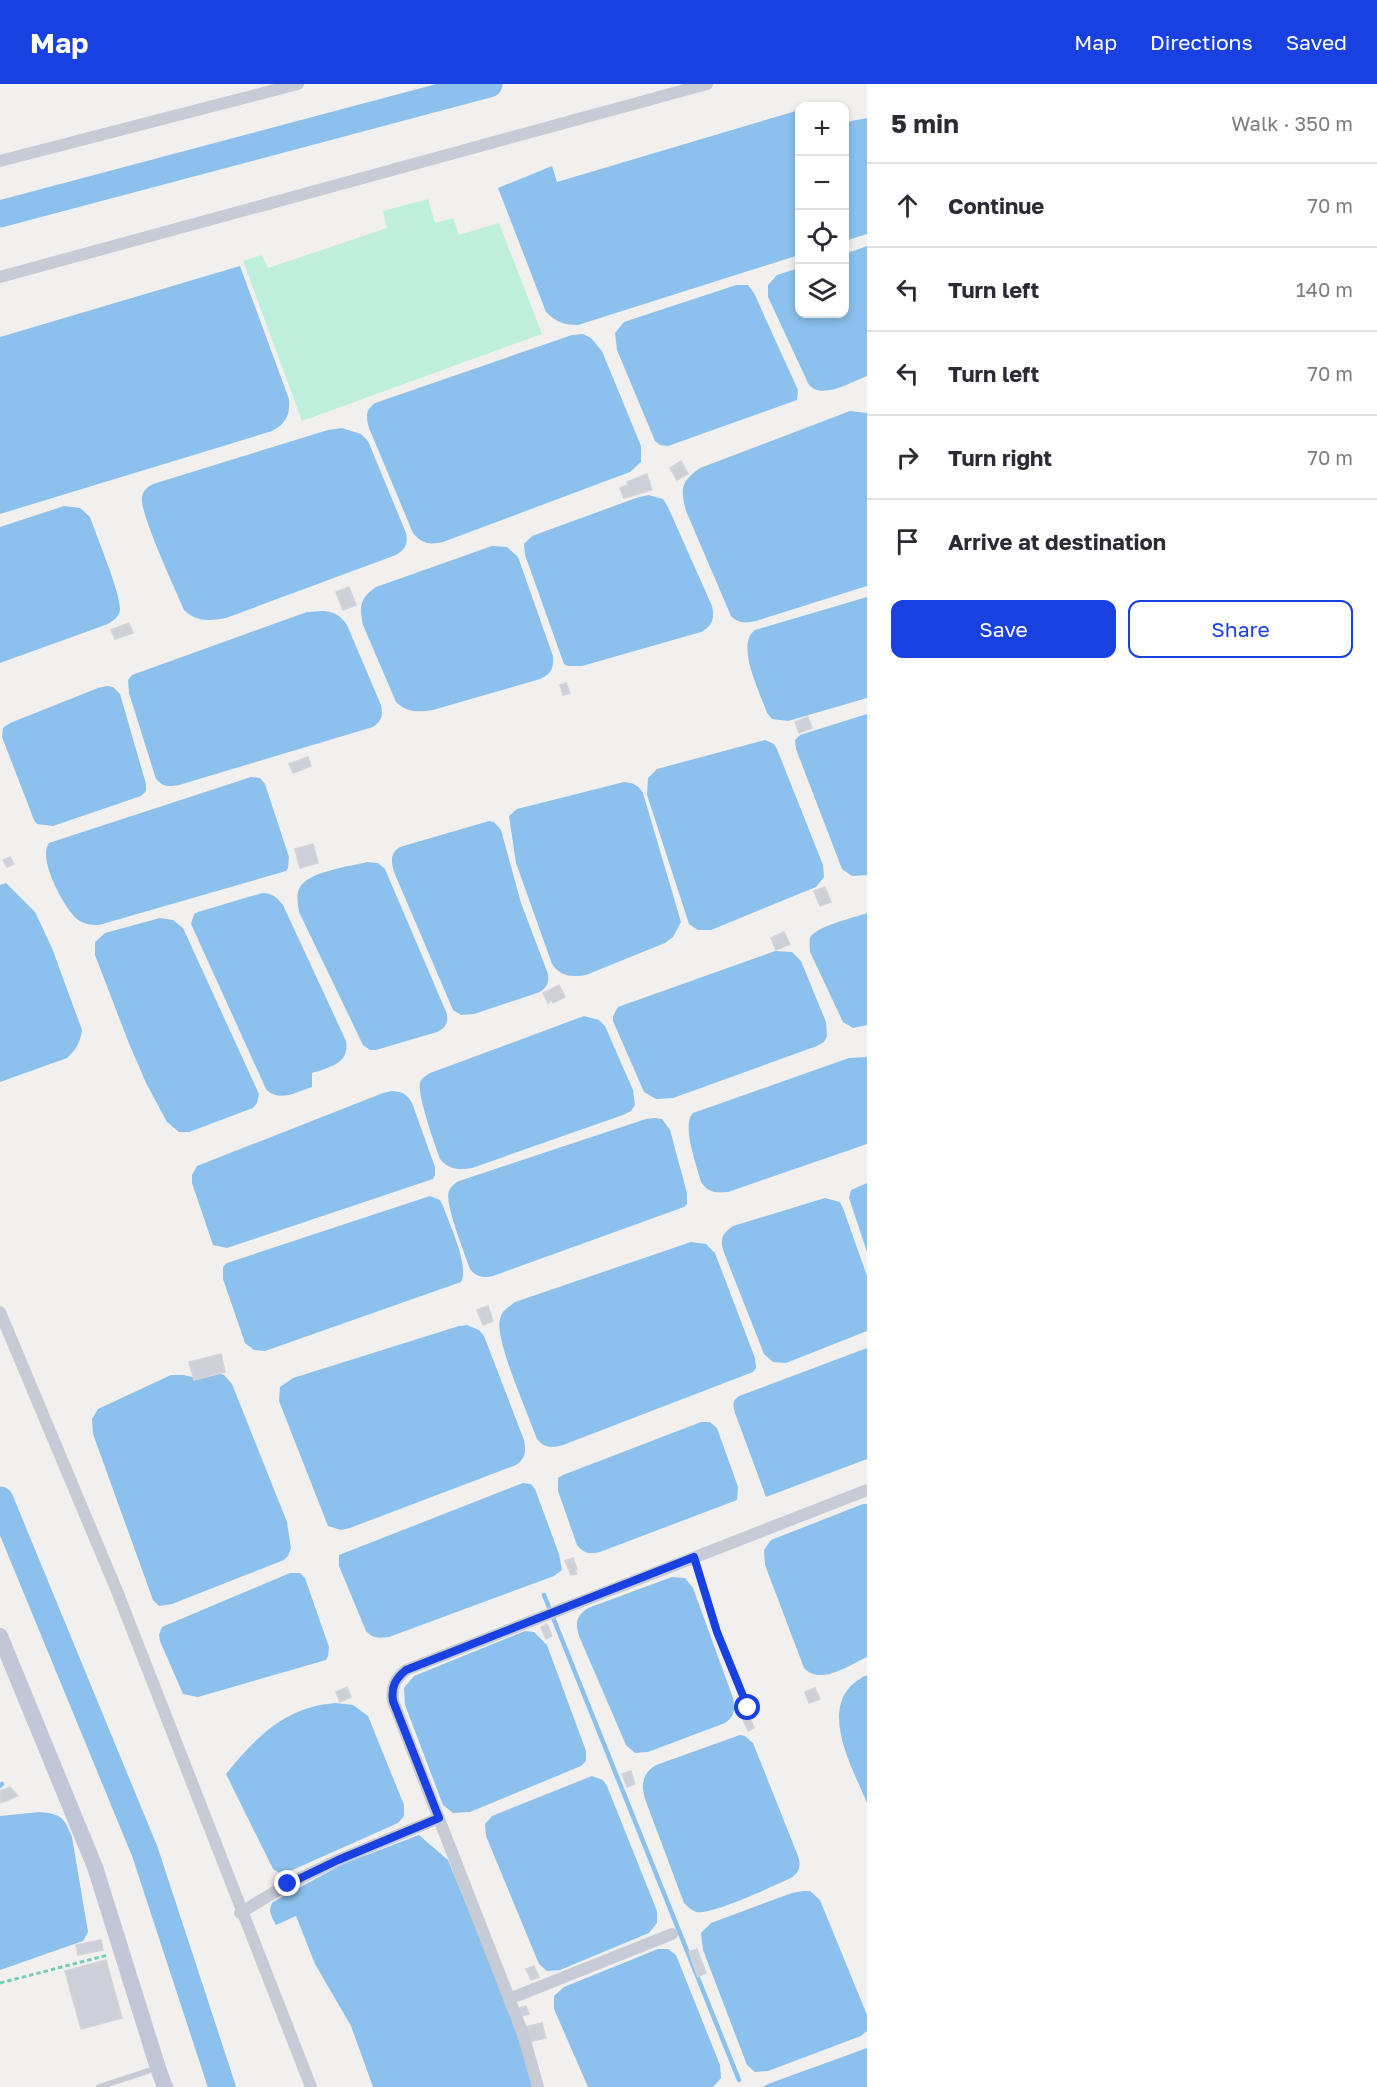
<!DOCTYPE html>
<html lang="en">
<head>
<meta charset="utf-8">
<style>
  :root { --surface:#fff; --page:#f7f7f7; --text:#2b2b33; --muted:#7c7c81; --line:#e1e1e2; --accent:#1941e1 }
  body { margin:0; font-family:"Golos Text",sans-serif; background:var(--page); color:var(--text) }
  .controls { position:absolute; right:18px; top:18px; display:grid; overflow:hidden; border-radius:12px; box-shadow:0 3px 9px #0003 }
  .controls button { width:54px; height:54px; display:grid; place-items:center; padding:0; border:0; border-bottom:2px solid var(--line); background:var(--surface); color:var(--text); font:30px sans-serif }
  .stop { position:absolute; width:18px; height:18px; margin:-14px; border:4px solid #1941e1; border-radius:50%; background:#fff }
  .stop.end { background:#1941e1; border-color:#fff; box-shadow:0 2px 6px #0008 }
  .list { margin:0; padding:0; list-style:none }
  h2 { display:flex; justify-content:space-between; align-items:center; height:78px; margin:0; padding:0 24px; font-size:26px }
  h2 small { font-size:20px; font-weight:400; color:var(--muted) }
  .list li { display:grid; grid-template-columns:39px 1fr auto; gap:18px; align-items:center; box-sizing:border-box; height:84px; padding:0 24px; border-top:2px solid var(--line) }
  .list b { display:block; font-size:22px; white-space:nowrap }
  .list em { font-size:20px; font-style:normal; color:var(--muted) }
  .actions { display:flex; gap:12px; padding:18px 24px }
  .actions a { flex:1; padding:14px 0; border:2px solid var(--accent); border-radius:12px; text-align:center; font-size:21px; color:var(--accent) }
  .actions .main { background:var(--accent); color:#fff }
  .icon { flex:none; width:33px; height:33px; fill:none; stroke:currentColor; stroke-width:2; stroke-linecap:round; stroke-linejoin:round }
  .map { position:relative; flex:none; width:867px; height:2003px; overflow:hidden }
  header { display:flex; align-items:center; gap:36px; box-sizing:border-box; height:84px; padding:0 30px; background:var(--accent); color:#fff }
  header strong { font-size:28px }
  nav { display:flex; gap:33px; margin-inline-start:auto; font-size:21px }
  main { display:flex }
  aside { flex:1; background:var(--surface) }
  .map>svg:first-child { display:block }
</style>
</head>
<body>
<header>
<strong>Map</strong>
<nav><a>Map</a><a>Directions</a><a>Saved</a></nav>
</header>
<main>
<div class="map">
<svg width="867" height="2003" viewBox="0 0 867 2003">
  <rect width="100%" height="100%" fill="#f2f0ef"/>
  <path fill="#beefdd" d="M428 115 435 139 453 134 459 151 499 139 542 250 302 337 243 177 262 171 268 184 387 144 383 127Z"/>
  <path fill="#8bc1ec" d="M799 26V171L578 241C564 241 556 238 546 228L498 104 552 82 557 98Z
    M844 33 847 38 867 34V150L845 157Z
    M867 162V292C851 298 823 316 809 301L768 213V201L777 191 799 184 800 230H844L845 170Z
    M240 182 289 315C290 331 287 339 272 347L0 430V253Z
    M736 201H748L754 209 798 306 797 316 668 362 660 361 655 357 617 266 615 249 624 238Z
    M583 250 591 254 602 267 641 362V378L630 388 443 458C430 461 422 460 413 449L369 344C366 333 365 326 375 319L572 251Z
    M850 327 867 329V502L756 537C746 539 739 540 731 532L686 427C680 404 681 398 700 384Z
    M342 344 361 350 368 357 406 449C408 460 406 465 396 471L226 534C209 537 196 538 184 526 176 507 139 428 142 413 143 406 148 403 153 400L328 346Z
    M648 411 663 415 668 423 712 522C715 535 712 542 701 548L582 582H568L564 580 525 471 524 460 532 452 636 414Z
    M64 422 80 424 90 433C96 451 121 510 120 526 119 533 114 536 108 540L0 579V443Z
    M492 462 507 463 518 473 553 572C554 585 551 590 540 595L433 626C418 628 407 629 396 618L363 541C359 522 360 514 376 503Z
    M867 513V614L788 637 772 635 767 629C760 608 735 561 755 546Z
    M323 527C335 528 340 531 347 541L381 621C383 631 382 637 373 643L179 701C169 703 163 703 156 695L129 609 128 596 132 591 307 528Z
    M107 602 113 603 120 610 146 700V707L141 712 53 742 37 740 34 736 2 653 3 644 10 639 98 604Z
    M867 630V791L852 792 842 785 796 665 795 656 800 651Z
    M765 656 774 660 777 665 823 781 824 793 816 803 711 846H698L689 840 647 711 648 694 657 685Z
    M251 693 260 694 265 700 289 773 288 784 286 787 99 841C91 841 83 840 77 835 64 824 37 774 49 759Z
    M624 698C634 699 638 701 643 709L681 838 673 853 665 859 586 891C572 893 561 893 552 880L516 779 509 732 517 725Z
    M489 737 494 738 501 746 521 819 548 890C549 899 547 903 540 908L474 930 461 931 453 926 394 788C391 777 390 769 400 763Z
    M367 778 378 779 385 785 447 930C448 939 446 944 437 948L376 966H370L363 961 299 828C298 820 296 812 299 805 307 787 349 783 367 778Z
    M6 799 35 828 52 864 82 946C80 959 76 966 67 974L0 998V801Z
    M262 809C272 809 277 813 283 821L346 957C350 980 329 983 312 989V1003C296 1008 279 1019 266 1005L191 840 194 830 198 828Z
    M867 829V941L853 944 843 938 810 868C810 864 809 859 810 854 815 842 854 834 867 829Z
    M160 834 173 836 183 844 259 1010 257 1019 253 1024 189 1048H179L167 1038 146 999 128 957 95 871V858L105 849Z
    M775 867 792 868 801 877 826 938 827 952 824 958 817 962 673 1014 656 1015 644 1008 613 937V932L618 923Z
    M584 932 599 936 605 942 633 1006 635 1021 631 1027 623 1031 472 1084C459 1086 449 1086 440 1075 435 1061 417 1011 420 999 421 994 426 992 430 989Z
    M867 973V1060L728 1108C716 1109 708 1109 701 1098 697 1082 681 1041 693 1029L849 974Z
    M392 1007C403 1008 407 1010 412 1019L435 1083V1091L433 1095 227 1164 213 1161 192 1099V1091L197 1082 383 1009Z
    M655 1034 662 1035 670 1046 687 1109V1120L684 1123 493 1192C483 1194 476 1193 470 1185 465 1170 444 1119 449 1107 451 1102 455 1099 459 1097L646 1035Z
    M867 1099V1168L849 1114 851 1106Z
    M430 1112 440 1116 443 1122C449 1139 470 1183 461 1198L265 1267 254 1266 245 1259 223 1195V1183L227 1179Z
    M825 1114 840 1118 843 1124 867 1192V1247L786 1279 773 1278 764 1270 723 1166C720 1154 723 1149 733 1142Z
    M691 1158 706 1160 715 1169 755 1274 756 1284 753 1288 563 1361C552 1364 544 1364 537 1355 529 1332 494 1255 500 1235 502 1226 509 1223 515 1218Z
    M467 1241 479 1246 484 1252 524 1356C526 1367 526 1374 516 1381L350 1444 341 1446 328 1442 279 1317 280 1303 293 1294 459 1242Z
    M867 1264V1375L766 1413 735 1329C733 1321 732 1317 739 1312Z
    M220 1290 224 1291 232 1300 287 1438 291 1464 288 1472 284 1476 172 1520 159 1522 153 1516 93 1350 92 1335 98 1325 171 1291H184L199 1295Z
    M701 1338H710L717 1344 738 1403 737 1416 600 1468C590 1470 584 1470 577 1461L558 1407V1394L563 1391Z
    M523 1399 531 1400 535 1405 559 1470 562 1486 554 1492 389 1553C379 1554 373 1555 366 1547L339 1482V1471Z
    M863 1420H867V1573C849 1581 821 1602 804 1584L765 1481 764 1466 771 1456Z
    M290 1489H300L305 1494 329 1563 328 1572 326 1576 198 1613 183 1610 160 1557 159 1551 162 1543Z
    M672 1493 685 1494 693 1504 733 1614C735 1625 735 1632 725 1639L648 1668 635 1669 626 1661 579 1552C575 1539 576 1532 588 1524Z
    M525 1547 534 1548 547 1561 586 1667V1677L581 1682 470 1728 453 1729 443 1721 405 1621 404 1604 414 1592Z
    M867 1591V1719C851 1680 813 1616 867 1591Z
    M336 1619 353 1621 368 1632 404 1721V1732L398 1739 288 1788 279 1789 273 1785 226 1690C257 1652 285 1623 336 1619Z
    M740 1651 745 1652 753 1659 798 1772C801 1782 800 1788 791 1794 773 1802 712 1831 696 1828 691 1826 688 1823 684 1819L645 1715C641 1700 642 1690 656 1681Z
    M592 1692 603 1696 607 1702 657 1827V1839L649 1849 560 1886 547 1887 539 1880 486 1752 485 1740 492 1732Z
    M40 1728C61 1730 64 1733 72 1753L88 1848 83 1857 0 1886V1732Z
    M419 1751 448 1776 495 1890 523 1967 532 2003H373L351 1942 315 1880 296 1832 276 1841C272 1833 267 1826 273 1818L343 1780Z
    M803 1807H810L820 1816 867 1931V1947L861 1952 768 1987 755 1988 747 1981 703 1866 701 1849 711 1839 792 1809Z
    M658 1865H668L676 1871 720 1981 721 1994 713 2003H588L554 1925V1912L564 1903Z
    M867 1964V2003H763L768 2000Z"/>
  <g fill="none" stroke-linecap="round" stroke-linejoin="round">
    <path stroke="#8bc1ec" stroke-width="4.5" d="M544 1511 739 1996
      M0 1702 2 1700"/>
    <path stroke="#8bc1ec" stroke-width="27" d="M0 130 489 0
      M0 1416 145 1768 222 2003"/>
  </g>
  <path fill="#ced0d7" stroke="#d3d4db" stroke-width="1.5" d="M681 377 688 390 677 396 670 384Z
    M647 390 652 406 624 414 620 404 628 401 627 398Z
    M349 503 356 521 343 526 336 508Z
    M129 539 133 549 115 555 111 546Z
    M566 599 570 609 563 611 560 601Z
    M808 633 812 644 799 649 795 638Z
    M308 673 311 682 293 689 289 680Z
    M313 760 318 779 300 784 295 765Z
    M10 773 14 780 7 783 3 776Z
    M825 803 831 818 820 822 814 807Z
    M784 848 790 860 776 866 771 854Z
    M559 901 565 913 553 919 552 916 548 919 543 909Z
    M488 1222 493 1237 483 1241 477 1226Z
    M221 1270 225 1288 194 1296 189 1278Z
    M573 1474 577 1485 575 1486 577 1490 571 1491 565 1477Z
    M547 1540 552 1552 546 1555 541 1543Z
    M347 1603 351 1613 340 1618 336 1608Z
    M815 1604 820 1615 809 1619 805 1608Z
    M747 1626 754 1644 748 1647 740 1629Z
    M631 1687 635 1700 627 1703 622 1690Z
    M10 1703 18 1712 1 1719 0 1707Z
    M101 1856 103 1866 78 1871 76 1861Z
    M697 1865 706 1889 698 1893 689 1868Z
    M106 1876 122 1934 81 1945 65 1887Z
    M534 1882 539 1893 531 1896 526 1885Z
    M526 1922 529 1930 522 1932 519 1924Z
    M542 1939 546 1954 529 1958 525 1943Z"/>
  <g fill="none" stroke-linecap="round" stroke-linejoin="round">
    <path stroke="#76cdb7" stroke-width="3" stroke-dasharray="4.5 3" stroke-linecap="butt" d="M698 1487 717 1548 748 1624
      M0 1899 108 1871"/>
    <path stroke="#c6cbd6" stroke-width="6" d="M99 2003 148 1987"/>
    <path stroke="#c6cbd6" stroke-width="12" d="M0 77 298 0
      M0 193 707 0
      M0 1228 117 1507 311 2003
      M240 1829 288 1800 338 1776 439 1734
      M509 1915 672 1850
      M538 2003 523 1950 393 1617C391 1603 395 1595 406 1586L867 1406"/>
    <path stroke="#c2c7d8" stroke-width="16" d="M0 1552 95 1783 158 1984 165 2003"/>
  </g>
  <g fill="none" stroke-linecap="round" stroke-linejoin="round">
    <path stroke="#1941e1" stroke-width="8" d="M288 1800 338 1776 439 1734 393 1617C391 1603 395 1595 406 1586L694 1473 717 1548 748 1624"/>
  </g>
</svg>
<div class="controls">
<button>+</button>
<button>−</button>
<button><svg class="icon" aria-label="locate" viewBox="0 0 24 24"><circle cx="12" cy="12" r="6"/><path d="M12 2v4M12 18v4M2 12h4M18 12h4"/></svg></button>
<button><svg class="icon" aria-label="layers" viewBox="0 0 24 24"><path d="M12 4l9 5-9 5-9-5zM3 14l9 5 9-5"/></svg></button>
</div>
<div class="stop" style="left:748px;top:1624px"></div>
<div class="stop end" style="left:288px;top:1800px"></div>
</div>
<aside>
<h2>5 min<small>Walk · 350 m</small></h2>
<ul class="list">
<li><svg class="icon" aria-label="ahead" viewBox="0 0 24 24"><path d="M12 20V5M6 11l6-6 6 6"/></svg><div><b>Continue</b></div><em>70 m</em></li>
<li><svg class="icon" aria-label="left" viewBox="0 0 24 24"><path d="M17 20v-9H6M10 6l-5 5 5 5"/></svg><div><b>Turn left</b></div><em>140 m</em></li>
<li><svg class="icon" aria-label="left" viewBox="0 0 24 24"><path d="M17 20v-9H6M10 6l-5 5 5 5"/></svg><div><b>Turn left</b></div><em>70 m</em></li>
<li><svg class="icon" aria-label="right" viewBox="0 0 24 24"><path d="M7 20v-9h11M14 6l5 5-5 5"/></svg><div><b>Turn right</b></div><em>70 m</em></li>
<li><svg class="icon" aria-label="arrive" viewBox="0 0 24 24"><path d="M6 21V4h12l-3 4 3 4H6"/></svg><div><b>Arrive at destination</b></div></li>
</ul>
<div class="actions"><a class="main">Save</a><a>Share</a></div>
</aside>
</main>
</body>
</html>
